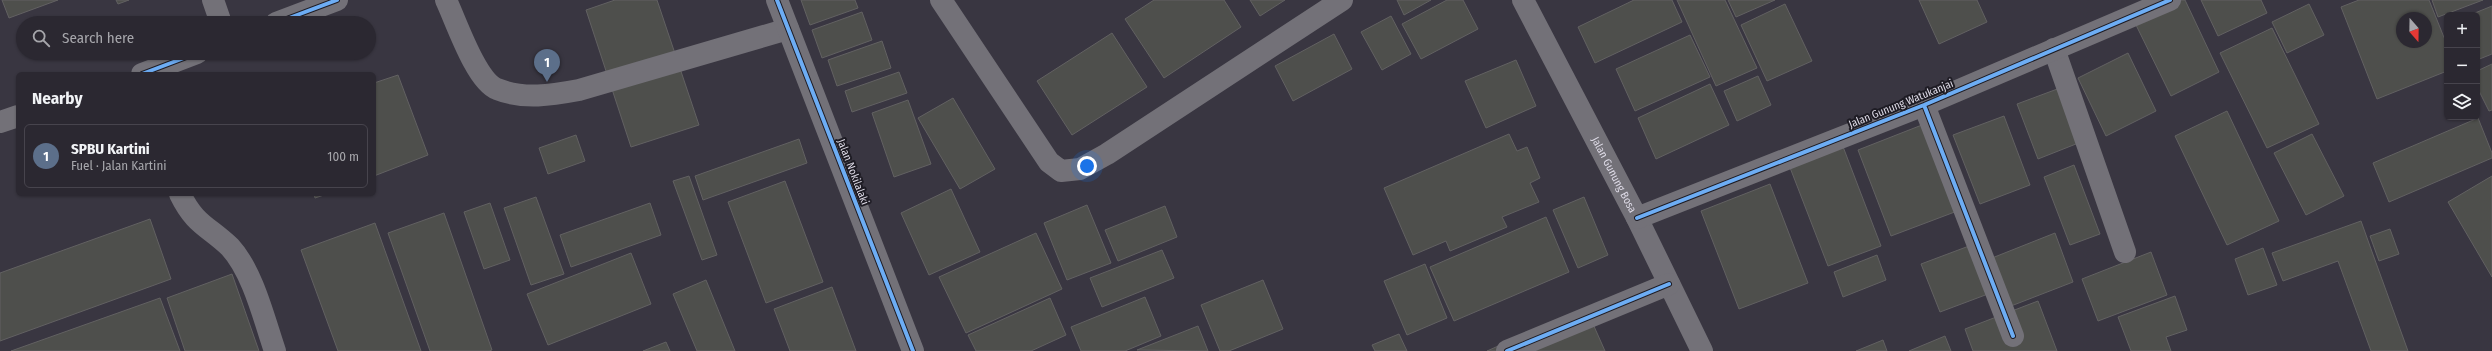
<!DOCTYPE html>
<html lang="en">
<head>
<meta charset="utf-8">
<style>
  :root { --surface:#2b2831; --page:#333039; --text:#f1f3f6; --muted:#a6a6ab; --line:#47444d; --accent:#d6ab8b }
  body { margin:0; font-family:"Fira Sans Condensed",sans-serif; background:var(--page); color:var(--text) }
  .controls { position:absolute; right:12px; top:12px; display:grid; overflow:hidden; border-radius:6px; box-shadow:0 1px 3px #0004 }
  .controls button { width:36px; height:36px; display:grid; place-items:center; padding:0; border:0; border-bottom:1px solid var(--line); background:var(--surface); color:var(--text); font:20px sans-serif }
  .compass { position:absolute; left:2396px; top:12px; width:36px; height:36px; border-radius:50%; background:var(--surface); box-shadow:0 1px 3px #0004; rotate:160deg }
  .you { position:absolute; left:1087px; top:166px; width:14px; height:14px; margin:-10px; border:3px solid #fff; border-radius:50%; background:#1a73e8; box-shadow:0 0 0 6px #1a73e833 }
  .badge { display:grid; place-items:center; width:26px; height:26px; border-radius:50%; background:var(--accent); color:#fff; font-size:13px; font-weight:700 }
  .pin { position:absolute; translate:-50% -33px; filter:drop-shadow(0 1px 2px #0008) }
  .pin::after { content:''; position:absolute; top:21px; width:14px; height:12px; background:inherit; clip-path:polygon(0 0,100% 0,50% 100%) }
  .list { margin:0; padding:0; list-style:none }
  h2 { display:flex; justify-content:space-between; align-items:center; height:52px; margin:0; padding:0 16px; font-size:17px }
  h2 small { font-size:13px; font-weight:400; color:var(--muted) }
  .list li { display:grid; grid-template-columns:26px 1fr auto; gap:12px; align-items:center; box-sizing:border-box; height:64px; margin:0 8px 8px; padding:0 8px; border:1px solid var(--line); border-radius:6px }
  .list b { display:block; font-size:15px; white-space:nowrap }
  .list p { margin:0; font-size:13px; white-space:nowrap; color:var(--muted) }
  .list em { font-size:13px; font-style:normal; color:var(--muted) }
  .icon { flex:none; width:22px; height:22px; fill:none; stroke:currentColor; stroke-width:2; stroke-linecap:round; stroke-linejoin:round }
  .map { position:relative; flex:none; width:2492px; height:351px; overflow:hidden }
  .search { position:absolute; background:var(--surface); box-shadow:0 1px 3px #0004; left:16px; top:16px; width:360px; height:44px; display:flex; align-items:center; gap:10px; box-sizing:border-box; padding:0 14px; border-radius:22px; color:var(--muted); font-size:15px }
  .panel { position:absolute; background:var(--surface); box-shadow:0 1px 3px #0004; left:16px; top:72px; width:360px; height:124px; border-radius:6px }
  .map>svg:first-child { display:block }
</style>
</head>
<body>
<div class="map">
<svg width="2492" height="351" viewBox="0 0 2492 351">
  <rect width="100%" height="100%" fill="#393641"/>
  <path fill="#4e4f4c" stroke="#626162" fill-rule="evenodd" d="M2 0H58L9 18Z
    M116 0H129L118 4Z
    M615 0H657L699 125 631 147 586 10Z
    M801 0H855L858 8 810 25Z
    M1154 0H1224L1241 27 1164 78 1125 19Z
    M1250 0H1285L1260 16Z
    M1397 0H1431L1404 15Z
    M1447 0H1463L1478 29 1421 59 1402 24Z
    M1634 0H1672L1682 22 1595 63 1578 27Z
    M1677 0H1725L1757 68 1716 86Z
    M1728 0H1775L1736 17Z
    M1919 0H1977L1987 22 1939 44Z
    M2182 0H2185L2219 72 2171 96 2135 23Z
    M2201 0H2261L2267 13 2218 36Z
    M2359 0H2429L2447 45V71L2377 99 2341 7ZM2402 18H2426V42H2402Z
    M2432 0H2483L2438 17Z
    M1785 4 1812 61 1767 81 1741 25Z
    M2309 4 2324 35 2287 53 2272 22Z
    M2492 6V54L2477 60V15H2470Z
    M862 12 872 40 822 58 812 30Z
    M1391 16 1411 54 1382 70 1361 32Z
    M2272 28 2319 124 2267 148 2220 53Z
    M1112 33 1147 87 1072 135 1037 81Z
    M1334 34 1352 69 1293 101 1275 66Z
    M1690 35 1710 77 1635 111 1616 69Z
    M882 41 891 68 837 86 828 60Z
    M2128 53 2156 111 2106 136 2078 78Z
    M1516 60 1536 106 1486 128 1465 81Z
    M2492 64V110L2489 111 2477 87V71Z
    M899 72 907 93 852 112 845 91Z
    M398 75 428 155 374 176V83Z
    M1758 76 1771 105 1737 121 1724 91Z
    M1710 84 1729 125 1656 159 1638 118Z
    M2060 88 2081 142 2038 159 2017 104Z
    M953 98 995 169 960 189 918 118Z
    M908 100 931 164 894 177 872 113Z
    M2227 111 2279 221 2227 245 2175 136Z
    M2004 116 2030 185 1980 204 1953 135Z
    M2478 118 2492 153V158L2389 202 2373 163Z
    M1927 123 1960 210 1891 236 1858 150Z
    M1509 134 1517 151 1527 147 1540 178 1530 183 1539 202 1502 217 1507 227 1450 251 1446 241 1413 255 1384 188Z
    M2312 134 2344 196 2306 215 2274 153Z
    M576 135 585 161 548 174 539 148Z
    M799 139 807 163 703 200 695 176Z
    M1842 144 1881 246 1828 266 1789 165Z
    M2074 165 2100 234 2070 245 2044 177Z
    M689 176 717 255 702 260 673 181Z
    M2492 176V277L2448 202Z
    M785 181 823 282 766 303 728 202Z
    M1770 184 1808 283 1739 309 1701 211Z
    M951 189 980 252 929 275 901 213Z
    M314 194H327L315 198Z
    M536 197 564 274 531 285 504 208Z
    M1584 197 1608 255 1578 268 1553 210Z
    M490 203 510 260 484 269 464 212Z
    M650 203 661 235 571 267 560 235Z
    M1087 205 1111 263 1067 280 1044 223Z
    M1165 206 1177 237 1118 261 1105 230Z
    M444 213 492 350 489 351H430L388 233Z
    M1546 217 1569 272 1454 321 1430 267Z
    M150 219 171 279 0 341V273Z
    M2361 221 2371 249 2408 351H2371L2338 261 2283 281 2272 253Z
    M375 223 421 351H338L301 250Z
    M2390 229 2399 254 2379 261 2370 236Z
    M1036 233 1062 289 966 333 939 277Z
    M2055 233 2073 282 2011 306 1992 258Z
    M1969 246 1988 294 1940 312 1921 264Z
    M2263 248 2277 285 2248 295 2235 259Z
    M1162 250 1174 278 1102 307 1090 278Z
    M2151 252 2167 295 2098 321 2082 279Z
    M631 253 651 304 548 345 527 294Z
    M1877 255 1886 280 1843 297 1834 272Z
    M1425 264 1447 318 1407 335 1384 281Z
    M232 274 259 351H185L167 298Z
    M706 280 735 351H697L673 294Z
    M1263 280 1283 329 1229 351H1220L1201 305Z
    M832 287 856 351H790L774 309Z
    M2175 296 2187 330 2166 337 2171 351H2131L2118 317Z
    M1145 297 1161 336 1125 351H1081L1071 327Z
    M160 298 180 351H11Z
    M1050 298 1066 335 1031 351H976L968 335Z
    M2038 301 2057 351H1973L1965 329Z
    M1561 318 1593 324 1605 351H1487Z
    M1198 326 1208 351 1137 350Z
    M1399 334 1407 351H1375L1372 345Z
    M1945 336 1951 351H1909Z
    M1883 340 1887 351H1856Z
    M666 342 670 351H643Z"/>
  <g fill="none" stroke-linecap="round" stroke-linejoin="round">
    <g stroke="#737178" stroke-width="22">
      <path d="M213 0 221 23"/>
      <path d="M446 0C456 21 476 81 497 89 524 100 552 95 579 90L788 29"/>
      <path d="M777 0 913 351"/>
      <path d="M941 0 1049 162 1061 171 1080 169 1107 154 1342 0"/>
      <path id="s1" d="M1523 0 1637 218 1702 351"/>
      <path d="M276 23 337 0"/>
      <path d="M2054 49 2125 252"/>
      <path d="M142 74 197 53"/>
      <path d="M1924 105 2013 336"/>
      <path d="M0 122 18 116"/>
      <path d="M180 194C195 225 208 226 230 247 253 272 264 319 275 351"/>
      <path d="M1637 218 1924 105 2170 0"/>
      <path d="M1507 351 1669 284"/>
    </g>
    <g stroke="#1e1c24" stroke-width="6">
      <path id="cycleway" d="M777 0 913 351
        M276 23 337 0
        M142 74 197 53
        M1924 105 2013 336
        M1637 218 1924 105 2170 0
        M1507 351 1669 284"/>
    </g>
    <use href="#cycleway" stroke="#6dadf4" stroke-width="4"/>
  </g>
  <g text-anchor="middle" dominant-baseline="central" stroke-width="4" stroke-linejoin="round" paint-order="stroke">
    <g font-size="11" fill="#dedbe7" stroke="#1e1c24">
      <text transform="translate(1901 104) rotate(-22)">Jalan Gunung Watukanjai</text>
      <text transform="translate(853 172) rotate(69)">Jalan Nokilalaki</text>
      <text stroke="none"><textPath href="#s1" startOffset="197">Jalan Gunung Bosa</textPath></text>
    </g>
  </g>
</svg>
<div class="controls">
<button>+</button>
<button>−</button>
<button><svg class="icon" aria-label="layers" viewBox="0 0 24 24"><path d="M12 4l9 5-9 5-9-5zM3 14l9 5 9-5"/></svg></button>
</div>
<svg class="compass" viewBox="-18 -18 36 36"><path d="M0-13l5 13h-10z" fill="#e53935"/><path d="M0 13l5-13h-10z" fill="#a6a6ab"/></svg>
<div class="you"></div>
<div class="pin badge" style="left:547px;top:82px;background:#5c6f8a">1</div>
<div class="search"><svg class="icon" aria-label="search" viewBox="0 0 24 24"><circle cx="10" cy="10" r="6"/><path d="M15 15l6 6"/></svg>Search here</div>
<section class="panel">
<h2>Nearby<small></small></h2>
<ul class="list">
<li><span class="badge" style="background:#5c6f8a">1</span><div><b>SPBU Kartini</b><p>Fuel · Jalan Kartini</p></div><em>100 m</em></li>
</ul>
</section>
</div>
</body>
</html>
